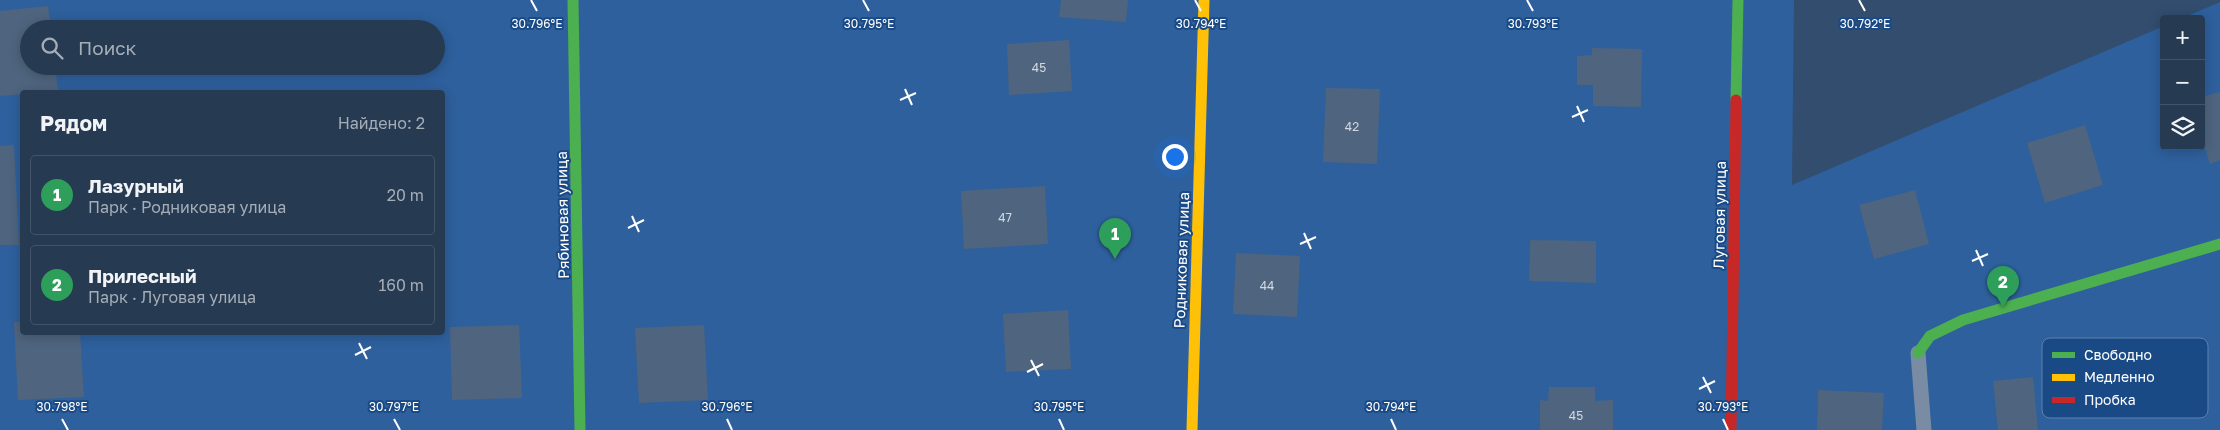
<!DOCTYPE html>
<html lang="ru">
<head>
<meta charset="utf-8">
<style>
  :root { --surface:#263a52; --page:#2e4159; --text:#f1f3f6; --muted:#a4adb8; --line:#425469; --accent:#b7c1cc }
  body { margin:0; font-family:"Golos Text",sans-serif; background:var(--page); color:var(--text) }
  .controls { position:absolute; right:15px; top:15px; display:grid; overflow:hidden; border-radius:5px; box-shadow:0 2px 12px #0003 }
  .controls button { width:45px; height:45px; display:grid; place-items:center; padding:0; border:0; border-bottom:1px solid var(--line); background:var(--surface); color:var(--text); font:25px sans-serif }
  .you { position:absolute; left:1174px; top:156px; width:18px; height:18px; margin:-12px; border:4px solid #fff; border-radius:50%; background:#1a73e8; box-shadow:0 0 0 8px #1a73e833 }
  .badge { display:grid; place-items:center; width:32px; height:32px; border-radius:50%; background:var(--accent); color:#fff; font-size:16px; font-weight:700 }
  .pin { position:absolute; translate:-50% -41px; filter:drop-shadow(0 1px 2px #0008) }
  .pin::after { content:''; position:absolute; top:26px; width:18px; height:15px; background:inherit; clip-path:polygon(0 0,100% 0,50% 100%) }
  .list { margin:0; padding:0; list-style:none }
  h2 { display:flex; justify-content:space-between; align-items:center; height:65px; margin:0; padding:0 20px; font-size:21px }
  h2 small { font-size:16px; font-weight:400; color:var(--muted) }
  .list li { display:grid; grid-template-columns:32px 1fr auto; gap:15px; align-items:center; box-sizing:border-box; height:80px; margin:0 10px 10px; padding:0 10px; border:1px solid var(--line); border-radius:5px }
  .list b { display:block; font-size:19px; white-space:nowrap }
  .list p { margin:0; font-size:16px; white-space:nowrap; color:var(--muted) }
  .list em { font-size:16px; font-style:normal; color:var(--muted) }
  .icon { flex:none; width:28px; height:28px; fill:none; stroke:currentColor; stroke-width:2; stroke-linecap:round; stroke-linejoin:round }
  .map { position:relative; flex:none; width:2220px; height:430px; overflow:hidden }
  .search { position:absolute; background:var(--surface); box-shadow:0 2px 12px #0003; left:20px; top:20px; width:425px; height:55px; display:flex; align-items:center; gap:12px; box-sizing:border-box; padding:0 18px; border-radius:28px; color:var(--muted); font-size:19px }
  .panel { position:absolute; background:var(--surface); box-shadow:0 2px 12px #0003; left:20px; top:90px; width:425px; height:245px; border-radius:5px }
  .map>svg:first-child { display:block }
</style>
</head>
<body>
<div class="map">
<svg width="2220" height="430" viewBox="0 0 2220 430">
  <rect width="100%" height="100%" fill="#324d6e"/>
  <path fill="#2e609d" fill-rule="evenodd" d="M0 0H1794L1792 185 2164 26V146H2201V19H2180L2220 2V430H0ZM29 29H436V66H29ZM22 92H442V332H22Z"/>
  <path fill="#4f647e" d="M1061 0H1128L1126 22 1059 17Z
    M48 6 51 29H29V66H55L58 90 22 92V94L0 96V11Z
    M1069 40 1072 91 1009 95 1007 44Z
    M1592 48 1642 49 1641 107 1593 106V85H1577V56L1592 55Z
    M1326 88 1380 89 1377 164 1323 162Z
    M2220 92V160L2210 164 2201 136V97Z
    M2085 125 2103 185 2045 203 2027 143Z
    M14 145 19 245H0V146Z
    M1045 186 1048 244 964 249 961 191Z
    M1915 190 1929 244 1874 259 1859 205Z
    M1530 240 1596 241V283L1529 281Z
    M1236 253 1300 256 1297 317 1233 314Z
    M1068 310 1071 369 1006 372 1003 314Z
    M14 322H22V332H80L84 397 18 400Z
    M519 325 522 398 452 400 450 327Z
    M704 325 708 400 639 403 635 328Z
    M2033 377 2038 430H1998L1993 381Z
    M1549 387H1595V401L1613 400V430H1540V400L1548 401Z
    M1818 390 1884 393 1882 430H1817Z"/>
  <g fill="none" stroke-linecap="round" stroke-linejoin="round">
    <path stroke="#798ca4" stroke-width="15" d="M1918 353 1924 430"/>
    <path stroke="#4caf50" stroke-width="11" d="M573 0 580 430
      M1736 100 1738 0
      M1918 353 1930 336 1963 320 2220 244"/>
    <path stroke="#ffc107" stroke-width="11" d="M1192 430 1204 0"/>
    <path stroke="#c62828" stroke-width="11" d="M1731 430 1736 100"/>
  </g>
  <path fill="none" stroke="#fff" stroke-width="2" d="M531 0 537 11M863 0 869 11M1195 0 1201 11M1527 0 1533 11M1859 0 1865 11M905 89 912 105M900 100 916 93M1577 106 1584 122M1572 117 1588 110M632 216 639 232M628 228 644 220M1304 233 1311 249M1300 244 1316 237M1976 250 1983 266M1972 261 1988 254M359 343 367 359M355 355 371 347M1031 360 1039 376M1027 372 1043 364M1703 377 1711 393M1699 389 1715 381M62 419 68 430M394 419 400 430M727 419 732 430M1059 419 1064 430M1391 419 1396 430M1723 419 1728 430"/>
  <g text-anchor="middle" dominant-baseline="central" stroke-width="4" stroke-linejoin="round" paint-order="stroke">
    <g font-size="12" fill="#d3d8df">
      <text x="1039" y="67">45</text>
      <text x="1352" y="126">42</text>
      <text x="1005" y="217">47</text>
      <text x="1267" y="285">44</text>
      <text x="1576" y="415">45</text>
    </g>
    <g font-size="15" fill="#fff" stroke="#1a4a86">
      <text transform="translate(562 215) rotate(-91)">Рябиновая улица</text>
      <text transform="translate(1719 215) rotate(-89)">Луговая улица</text>
      <text transform="translate(1181 260) rotate(-88)">Родниковая улица</text>
    </g>
  </g>
  <rect x="2042" y="338" width="166" height="80" rx="8" fill="#1a4a86" stroke="#5f80aa" stroke-width="1"/>
  <rect x="2052" y="352" width="23" height="6" fill="#4caf50"/>
  <rect x="2052" y="374" width="23" height="7" fill="#ffc107"/>
  <rect x="2052" y="397" width="23" height="6" fill="#c62828"/>
  <g font-size="14" fill="#fff">
    <text x="2084" y="360">Свободно</text>
    <text x="2084" y="382">Медленно</text>
    <text x="2084" y="405">Пробка</text>
  </g>
  <g font-size="12" text-anchor="middle" fill="#fff" stroke="#1a4a86" stroke-width="4" stroke-linejoin="round" paint-order="stroke">
    <text x="537" y="28">30.796°E</text>
    <text x="869" y="28">30.795°E</text>
    <text x="1201" y="28">30.794°E</text>
    <text x="1533" y="28">30.793°E</text>
    <text x="1865" y="28">30.792°E</text>
    <text x="62" y="411">30.798°E</text>
    <text x="394" y="411">30.797°E</text>
    <text x="727" y="411">30.796°E</text>
    <text x="1059" y="411">30.795°E</text>
    <text x="1391" y="411">30.794°E</text>
    <text x="1723" y="411">30.793°E</text>
  </g>
</svg>
<div class="controls">
<button>+</button>
<button>−</button>
<button><svg class="icon" aria-label="layers" viewBox="0 0 24 24"><path d="M12 4l9 5-9 5-9-5zM3 14l9 5 9-5"/></svg></button>
</div>
<div class="you"></div>
<div class="pin badge" style="left:1115px;top:259px;background:#2e9e5b">1</div>
<div class="pin badge" style="left:2003px;top:307px;background:#2e9e5b">2</div>
<div class="search"><svg class="icon" aria-label="search" viewBox="0 0 24 24"><circle cx="10" cy="10" r="6"/><path d="M15 15l6 6"/></svg>Поиск</div>
<section class="panel">
<h2>Рядом<small>Найдено: 2</small></h2>
<ul class="list">
<li><span class="badge" style="background:#2e9e5b">1</span><div><b>Лазурный</b><p>Парк · Родниковая улица</p></div><em>20 m</em></li>
<li><span class="badge" style="background:#2e9e5b">2</span><div><b>Прилесный</b><p>Парк · Луговая улица</p></div><em>160 m</em></li>
</ul>
</section>
</div>
</body>
</html>
